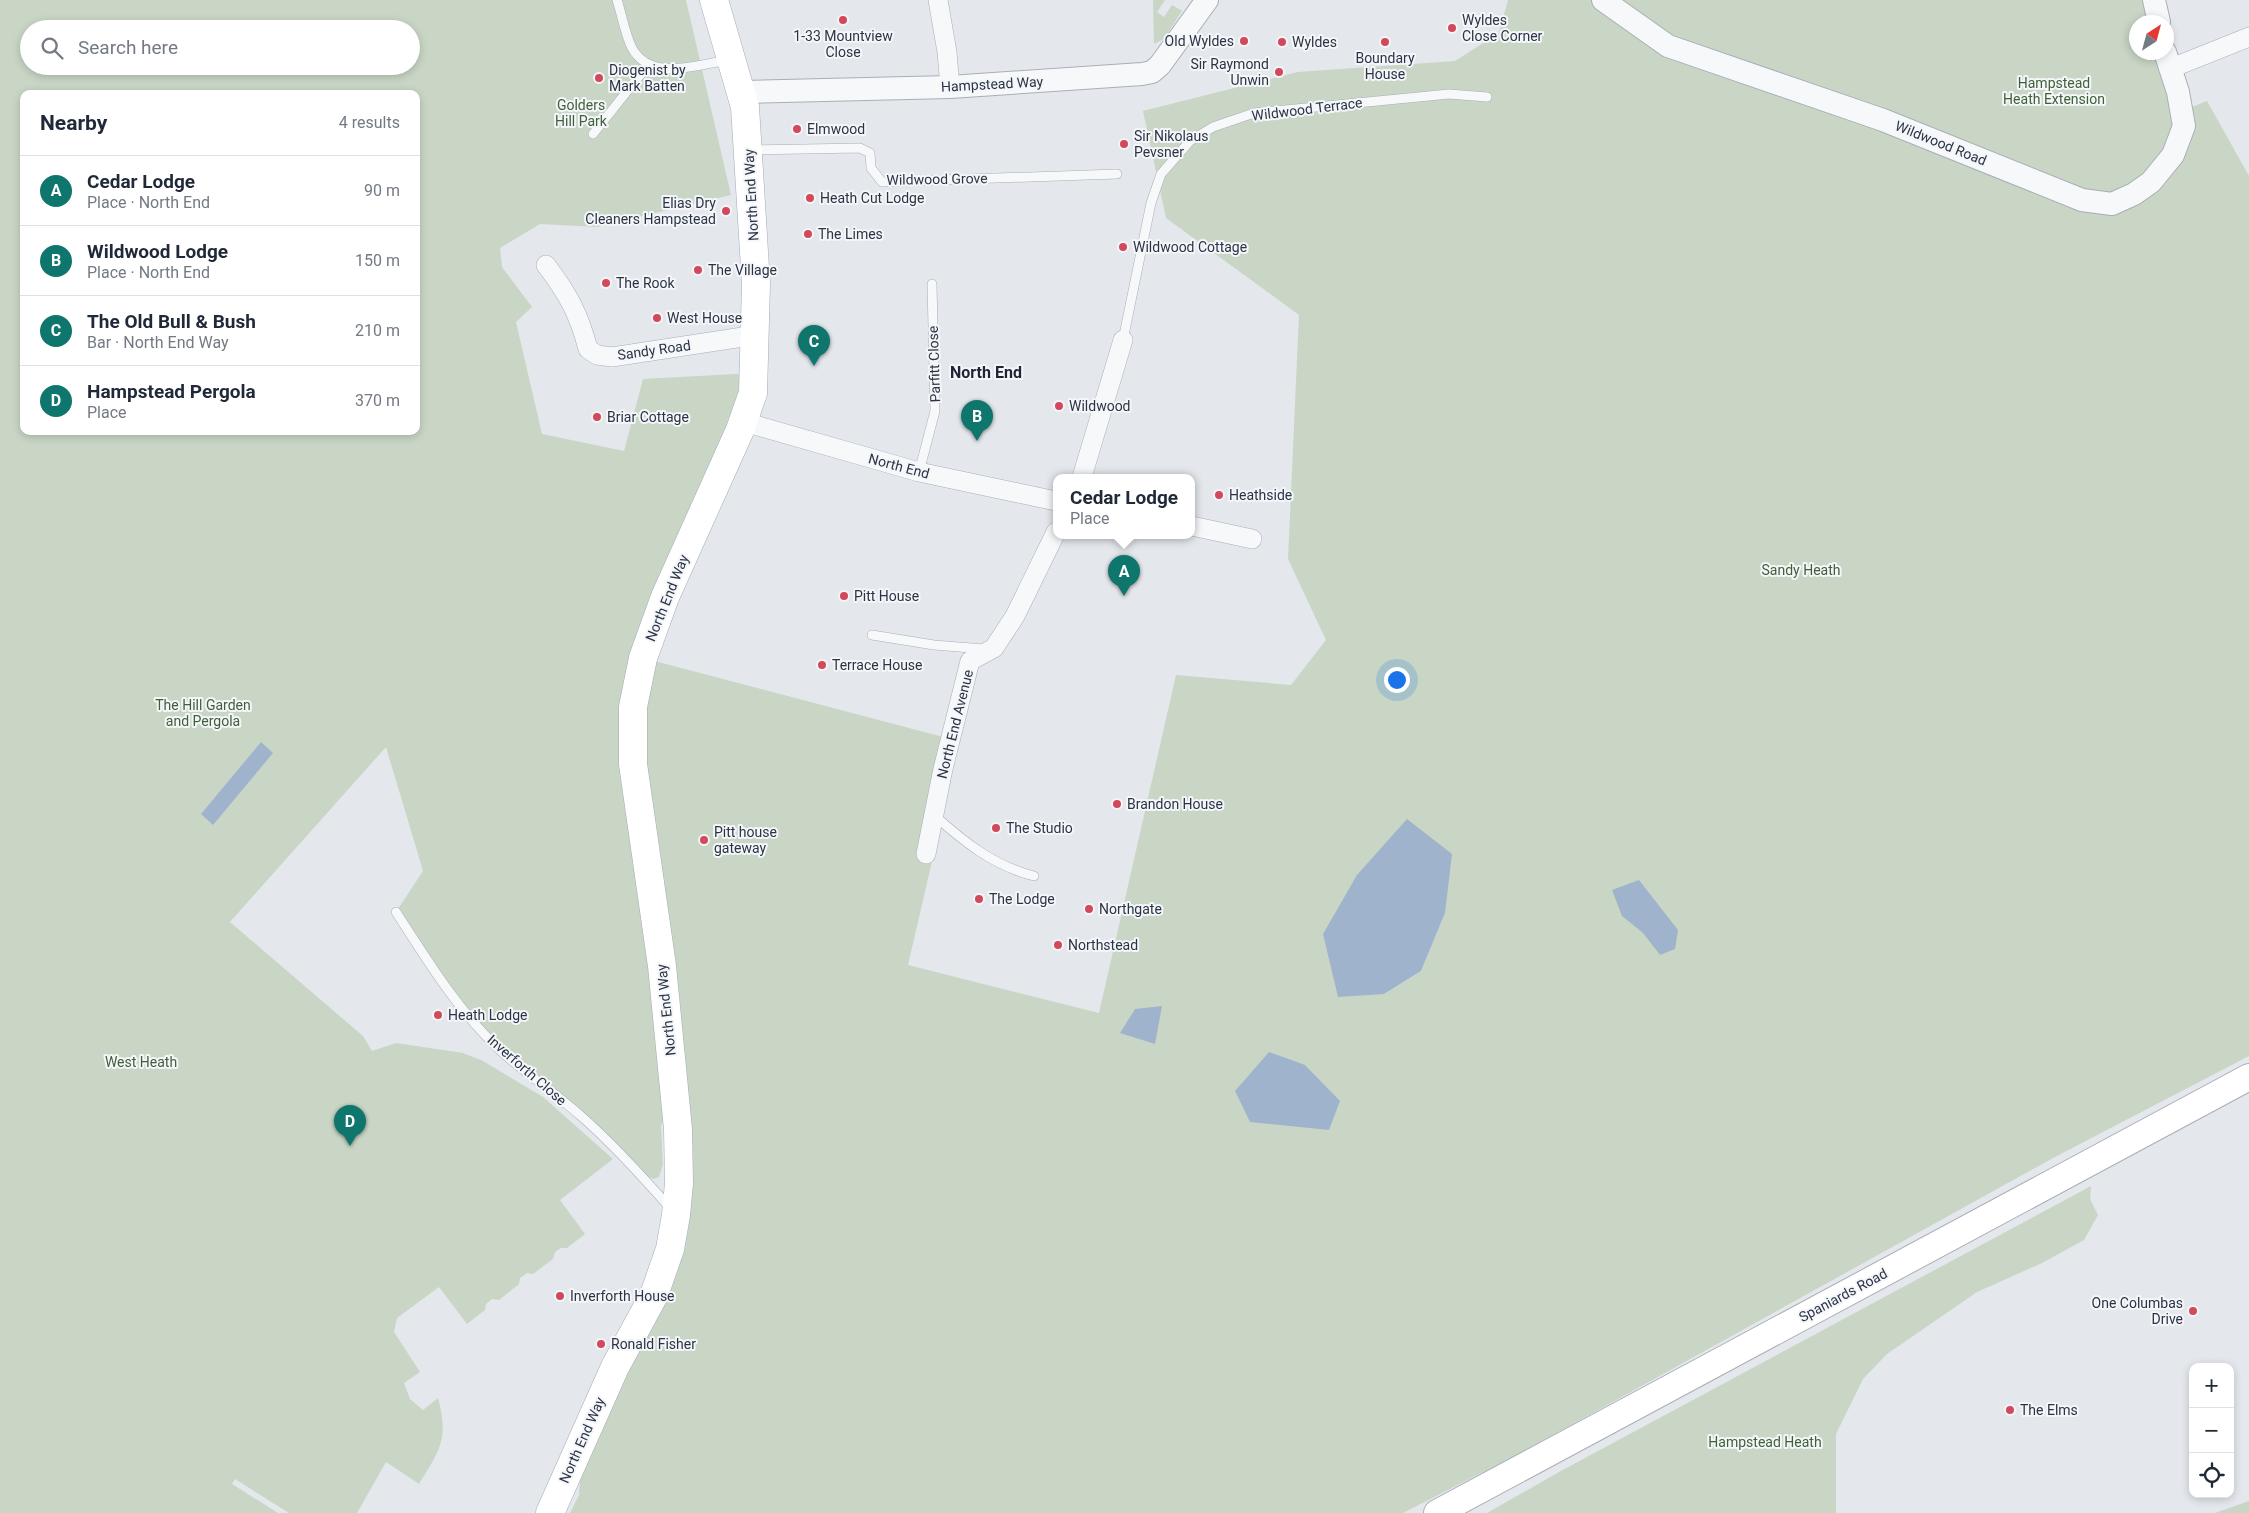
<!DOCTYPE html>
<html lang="en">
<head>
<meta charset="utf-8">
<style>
  :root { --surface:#fff; --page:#f6f6f7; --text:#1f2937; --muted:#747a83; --line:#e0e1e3; --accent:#0f766e }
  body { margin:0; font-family:Roboto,sans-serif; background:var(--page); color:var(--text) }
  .controls { position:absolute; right:15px; bottom:15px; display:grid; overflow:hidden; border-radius:10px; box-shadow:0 2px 8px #0003 }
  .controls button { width:45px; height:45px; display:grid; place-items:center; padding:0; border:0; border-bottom:1px solid var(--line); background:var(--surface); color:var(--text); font:25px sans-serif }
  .compass { position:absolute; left:2129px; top:15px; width:45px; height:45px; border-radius:50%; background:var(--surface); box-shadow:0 2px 8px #0003; rotate:36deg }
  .you { position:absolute; left:1396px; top:679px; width:18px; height:18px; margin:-12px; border:4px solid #fff; border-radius:50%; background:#1a73e8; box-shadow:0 0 0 8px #1a73e833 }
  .badge { display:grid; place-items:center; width:32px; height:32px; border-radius:50%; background:var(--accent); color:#fff; font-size:16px; font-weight:700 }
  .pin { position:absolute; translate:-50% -41px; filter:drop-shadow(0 1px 2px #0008) }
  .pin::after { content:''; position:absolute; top:26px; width:18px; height:15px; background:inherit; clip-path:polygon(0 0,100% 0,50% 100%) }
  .popup { position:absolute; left:1053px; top:474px; width:142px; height:65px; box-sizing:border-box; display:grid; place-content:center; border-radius:10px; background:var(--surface); filter:drop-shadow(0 1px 4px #0005); font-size:16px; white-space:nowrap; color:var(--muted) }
  .popup b { font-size:19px; color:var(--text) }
  .popup::after { content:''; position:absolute; left:50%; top:100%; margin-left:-10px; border:10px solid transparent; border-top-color:var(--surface) }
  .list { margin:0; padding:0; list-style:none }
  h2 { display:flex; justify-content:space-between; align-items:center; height:65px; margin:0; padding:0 20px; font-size:21px }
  h2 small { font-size:16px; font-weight:400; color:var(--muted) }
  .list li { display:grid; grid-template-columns:32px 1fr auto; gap:15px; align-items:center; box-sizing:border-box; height:70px; padding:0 20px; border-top:1px solid var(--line) }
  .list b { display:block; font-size:19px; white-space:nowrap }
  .list p { margin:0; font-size:16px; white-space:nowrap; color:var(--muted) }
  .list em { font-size:16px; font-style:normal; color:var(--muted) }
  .icon { flex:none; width:28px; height:28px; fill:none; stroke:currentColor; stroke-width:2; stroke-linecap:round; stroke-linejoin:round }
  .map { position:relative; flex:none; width:2249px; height:1513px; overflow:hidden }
  .search { position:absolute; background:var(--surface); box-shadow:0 2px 8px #0003; left:20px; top:20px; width:400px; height:55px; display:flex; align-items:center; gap:12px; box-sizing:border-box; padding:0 18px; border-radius:28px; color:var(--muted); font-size:19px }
  .panel { position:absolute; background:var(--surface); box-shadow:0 2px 8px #0003; left:20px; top:90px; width:400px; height:345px; border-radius:10px }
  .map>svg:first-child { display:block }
</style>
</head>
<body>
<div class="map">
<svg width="2249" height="1513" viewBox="0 0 2249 1513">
  <rect width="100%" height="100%" fill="#e4e7ec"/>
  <path fill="#c9d6c5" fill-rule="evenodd" d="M0 0H686L731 195 597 227 540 224 500 248 502 267 532 307 516 322 542 434 624 451 643 379 754 373 643 658 947 738 933 857 908 965 1099 1013 1176 675 1291 685 1326 640 1288 559 1299 315 1166 218 1143 111 1298 72 1455 61 1499 33 1508 0H2146L2154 22H2136V52L2164 53 2182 111 2207 101 2249 176V1056L2053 1158 1526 1450 1403 1513H570L579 1495 580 1480 636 1352 654 1295 674 1099 661 1126 663 1165 659 1177 653 1179 642 1174 475 1023 396 912 423 871 386 747 230 922 363 1036 372 1051 396 1043 463 1053 483 1061 543 1097 613 1159 560 1200 585 1234 567 1248H561L555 1252 553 1259 533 1274 527 1273 520 1278 519 1284 499 1300 492 1299 486 1304 485 1310 467 1324 439 1287 397 1318 394 1332 420 1372 404 1383 410 1399 423 1410 438 1398C449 1439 440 1450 419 1484L386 1462 357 1513H289L235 1479 232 1484 278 1513H0ZM29 29H411V66H29ZM24 94H416V431H24ZM1445 913 1421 971 1384 994Z
    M1153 0H1165L1157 12 1164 17 1172 5 1182 11 1164 39 1154 44Z
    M2091 1186 2090 1199 2098 1215 2084 1240 2042 1263 1977 1292 1887 1354 1863 1379 1836 1434V1513H1487L1559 1472Z
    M2249 1501V1513H2215Z"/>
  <path fill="#9fb4cc" d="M261 742 273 753 213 825 201 814Z
    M1407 819 1452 854 1445 913 1421 971 1384 994 1338 997 1323 934 1357 875Z
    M1639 880 1678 930 1675 949 1660 955 1643 933 1622 916 1612 890Z
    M1162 1006 1155 1044 1120 1033 1135 1009Z
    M1269 1052 1305 1065 1340 1101 1329 1130 1250 1122 1235 1091Z"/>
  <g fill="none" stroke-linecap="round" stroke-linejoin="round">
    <g stroke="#a9aeb7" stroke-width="10">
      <path id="service" d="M617 0C622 15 625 34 632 48 650 82 698 65 728 60
        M593 134 648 65
        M751 150 860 148 870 153 871 168 882 182 1117 174
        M1123 340 1151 203 1161 174 1190 141 1213 127 1254 113 1449 94 1487 97
        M919 472 935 411 932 284
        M872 635 934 645 984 649
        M934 815C964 842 994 866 1034 876
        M396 912C427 960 458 1011 501 1051 526 1074 555 1093 581 1116 613 1144 642 1176 671 1209"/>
    </g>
    <g stroke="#a9aeb7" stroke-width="20">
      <path id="minor" d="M938 0 947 52 950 87
        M2169 69 2249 37
        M546 265C568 294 579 314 588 349L597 355 612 357 756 335
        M744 422 919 472 1056 501
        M1082 477 1123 340
        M1192 526 1252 539
        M926 854 943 769 970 661 994 648 1015 616 1056 532"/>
    </g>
    <g stroke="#a9aeb7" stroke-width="24">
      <path id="tertiary" d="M1603 0 1668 46 1883 120 2082 200 2112 204 2134 194 2151 182 2173 155 2184 126 2178 92 2165 52
        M2154 0 2159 22
        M742 92 950 87 1142 74 1152 72 1160 65 1207 0"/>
    </g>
    <g stroke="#a9aeb7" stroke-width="28">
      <path id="secondary" d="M1437 1513 2249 1077"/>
    </g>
    <g stroke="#a3abb8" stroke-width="29">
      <path id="primary" d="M550 1513 615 1367 654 1295 670 1249 676 1215 679 1183 678 1129 662 966 633 764V707L643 658 665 597 740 430 753 393 756 284 745 107 714 0"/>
    </g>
    <use href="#service" stroke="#f7f8fa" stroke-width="9"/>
    <use href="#minor" stroke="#f7f8fa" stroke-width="19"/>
    <use href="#tertiary" stroke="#f7f8fa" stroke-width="22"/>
    <use href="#secondary" stroke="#fff" stroke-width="26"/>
    <use href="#primary" stroke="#fff" stroke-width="28"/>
  </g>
  <g fill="#d1495b" stroke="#f4f6f9" stroke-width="2">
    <circle cx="843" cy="20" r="5"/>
    <circle cx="1452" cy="28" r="5"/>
    <circle cx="1244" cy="41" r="5"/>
    <circle cx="1282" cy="42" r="5"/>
    <circle cx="1385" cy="42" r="5"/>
    <circle cx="1279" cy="72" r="5"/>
    <circle cx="599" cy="78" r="5"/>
    <circle cx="797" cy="129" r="5"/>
    <circle cx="1124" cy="144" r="5"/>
    <circle cx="810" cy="198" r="5"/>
    <circle cx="726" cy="211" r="5"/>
    <circle cx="808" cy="234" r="5"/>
    <circle cx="1123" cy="247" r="5"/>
    <circle cx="698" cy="270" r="5"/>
    <circle cx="606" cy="283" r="5"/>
    <circle cx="657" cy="318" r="5"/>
    <circle cx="1059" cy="406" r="5"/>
    <circle cx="597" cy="417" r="5"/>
    <circle cx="1219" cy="495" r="5"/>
    <circle cx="844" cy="596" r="5"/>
    <circle cx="822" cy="665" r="5"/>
    <circle cx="1117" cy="804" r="5"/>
    <circle cx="996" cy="828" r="5"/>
    <circle cx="704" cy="840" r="5"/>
    <circle cx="979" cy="899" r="5"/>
    <circle cx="1089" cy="909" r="5"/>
    <circle cx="1058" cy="945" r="5"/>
    <circle cx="438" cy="1015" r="5"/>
    <circle cx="560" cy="1296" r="5"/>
    <circle cx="2193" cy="1311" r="5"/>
    <circle cx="601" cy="1344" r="5"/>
    <circle cx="2010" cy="1410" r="5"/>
  </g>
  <g text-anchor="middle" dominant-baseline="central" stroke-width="4" stroke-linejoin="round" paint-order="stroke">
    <g font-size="14" fill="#2b3445" stroke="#f4f6f9" text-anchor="start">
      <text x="1462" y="20">Wyldes<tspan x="1462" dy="16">Close Corner</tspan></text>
      <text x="843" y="36" text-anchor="middle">1-33 Mountview<tspan x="843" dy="16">Close</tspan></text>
      <text x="1234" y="41" text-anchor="end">Old Wyldes</text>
      <text x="1292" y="42">Wyldes</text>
      <text x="1385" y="58" text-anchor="middle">Boundary<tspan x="1385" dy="16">House</tspan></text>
      <text x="1269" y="64" text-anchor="end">Sir Raymond<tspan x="1269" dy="16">Unwin</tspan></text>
      <text x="609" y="70">Diogenist by<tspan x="609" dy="16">Mark Batten</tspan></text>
      <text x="807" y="129">Elmwood</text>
      <text x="1134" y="136">Sir Nikolaus<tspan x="1134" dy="16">Pevsner</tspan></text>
      <text x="820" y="198">Heath Cut Lodge</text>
      <text x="716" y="203" text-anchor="end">Elias Dry<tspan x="716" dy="16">Cleaners Hampstead</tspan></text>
      <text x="818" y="234">The Limes</text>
      <text x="1133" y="247">Wildwood Cottage</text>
      <text x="708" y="270">The Village</text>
      <text x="616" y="283">The Rook</text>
      <text x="667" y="318">West House</text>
      <text x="1069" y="406">Wildwood</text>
      <text x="607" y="417">Briar Cottage</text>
      <text x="1229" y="495">Heathside</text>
      <text x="854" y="596">Pitt House</text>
      <text x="832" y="665">Terrace House</text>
      <text x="1127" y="804">Brandon House</text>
      <text x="1006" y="828">The Studio</text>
      <text x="714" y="832">Pitt house<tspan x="714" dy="16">gateway</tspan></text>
      <text x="989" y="899">The Lodge</text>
      <text x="1099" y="909">Northgate</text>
      <text x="1068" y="945">Northstead</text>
      <text x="448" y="1015">Heath Lodge</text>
      <text x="570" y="1296">Inverforth House</text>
      <text x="2183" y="1303" text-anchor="end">One Columbas<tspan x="2183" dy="16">Drive</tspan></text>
      <text x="611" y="1344">Ronald Fisher</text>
      <text x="2020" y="1410">The Elms</text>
    </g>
    <g font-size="14" fill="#3f6138" stroke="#f4f6f9">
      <text x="2054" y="83">Hampstead<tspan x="2054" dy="16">Heath Extension</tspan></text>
      <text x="581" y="105">Golders<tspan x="581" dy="16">Hill Park</tspan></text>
      <text x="1801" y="570">Sandy Heath</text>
      <text x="203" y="705">The Hill Garden<tspan x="203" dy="16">and Pergola</tspan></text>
      <text x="141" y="1062">West Heath</text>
      <text x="1765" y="1442">Hampstead Heath</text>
    </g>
    <g font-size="14" fill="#2b3445" stroke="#f4f6f9">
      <text transform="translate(992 84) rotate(-3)">Hampstead Way</text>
      <text transform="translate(1307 109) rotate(-7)">Wildwood Terrace</text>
      <text transform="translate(1941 143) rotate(22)">Wildwood Road</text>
      <text transform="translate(937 179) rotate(-1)">Wildwood Grove</text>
      <text transform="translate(751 195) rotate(-93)">North End Way</text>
      <text transform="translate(654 350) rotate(-8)">Sandy Road</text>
      <text transform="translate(934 364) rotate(-92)">Parfitt Close</text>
      <text transform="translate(899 466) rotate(15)">North End</text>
      <text transform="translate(667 598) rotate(-68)">North End Way</text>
      <text transform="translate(955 724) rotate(-76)">North End Avenue</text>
      <text transform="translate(666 1010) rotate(-96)">North End Way</text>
      <text transform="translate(527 1070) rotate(41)">Inverforth Close</text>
      <text transform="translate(1843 1295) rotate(-28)">Spaniards Road</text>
      <text transform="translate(582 1440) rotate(-66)">North End Way</text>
    </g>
    <g font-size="16" font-weight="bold" fill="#1d2536" stroke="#f4f6f9">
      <text x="986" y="372">North End</text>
    </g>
  </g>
</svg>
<div class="controls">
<button>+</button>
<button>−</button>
<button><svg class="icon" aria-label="locate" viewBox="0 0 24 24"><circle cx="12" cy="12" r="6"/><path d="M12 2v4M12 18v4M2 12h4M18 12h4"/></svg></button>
</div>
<svg class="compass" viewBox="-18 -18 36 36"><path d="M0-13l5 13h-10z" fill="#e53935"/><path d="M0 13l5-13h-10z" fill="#747a83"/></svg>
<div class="you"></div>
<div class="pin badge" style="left:1124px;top:596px">A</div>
<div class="popup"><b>Cedar Lodge</b>Place</div>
<div class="pin badge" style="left:977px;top:441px">B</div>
<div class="pin badge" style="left:814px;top:366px">C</div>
<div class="pin badge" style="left:350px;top:1146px">D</div>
<div class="search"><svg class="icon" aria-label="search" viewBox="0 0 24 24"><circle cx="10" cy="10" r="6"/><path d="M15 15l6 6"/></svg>Search here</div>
<section class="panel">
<h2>Nearby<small>4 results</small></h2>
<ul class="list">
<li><span class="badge">A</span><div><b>Cedar Lodge</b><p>Place · North End</p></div><em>90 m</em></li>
<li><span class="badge">B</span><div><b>Wildwood Lodge</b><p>Place · North End</p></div><em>150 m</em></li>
<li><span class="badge">C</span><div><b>The Old Bull &amp; Bush</b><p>Bar · North End Way</p></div><em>210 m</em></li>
<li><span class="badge">D</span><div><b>Hampstead Pergola</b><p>Place</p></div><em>370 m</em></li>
</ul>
</section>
</div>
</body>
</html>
